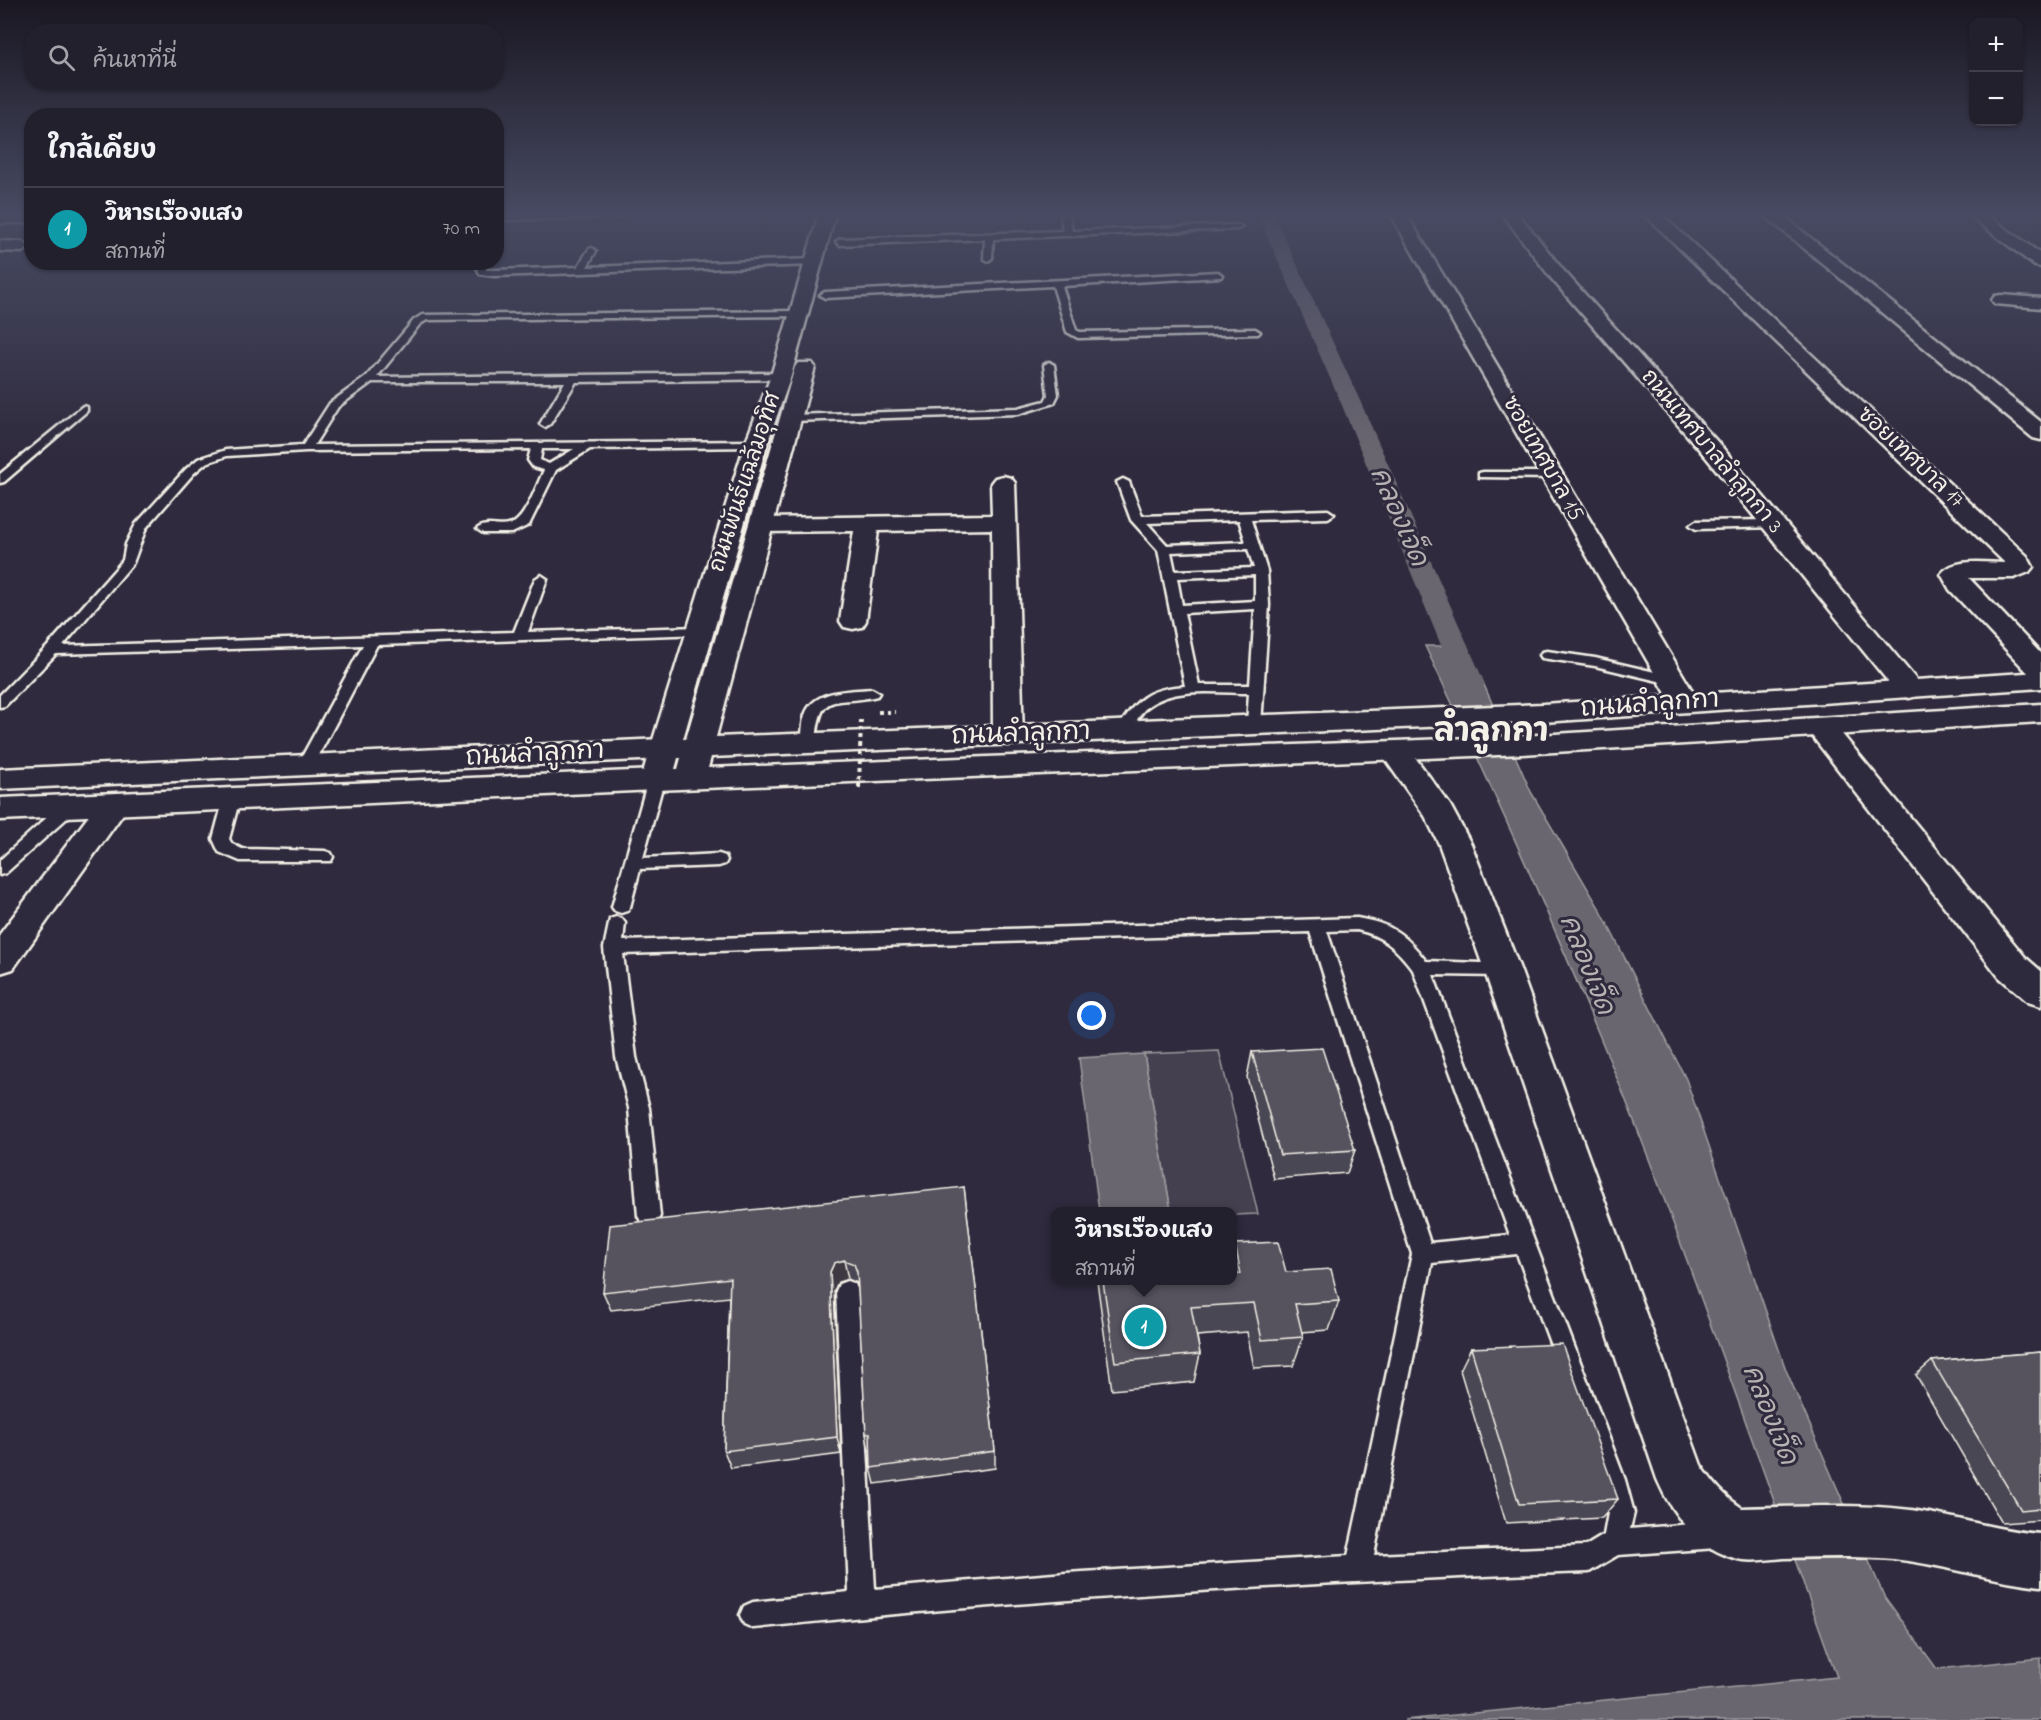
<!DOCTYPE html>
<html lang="th">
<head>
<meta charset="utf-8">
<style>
  :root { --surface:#23202e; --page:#2b2836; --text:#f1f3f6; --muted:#a3a3aa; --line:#403e4a; --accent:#8bbbb9 }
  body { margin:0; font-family:"Indie Flower","Playpen Sans Thai",sans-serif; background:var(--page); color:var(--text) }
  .controls { position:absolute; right:18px; top:18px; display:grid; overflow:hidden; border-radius:12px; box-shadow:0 2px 4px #0004 }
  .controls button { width:54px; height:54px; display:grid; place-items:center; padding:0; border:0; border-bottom:2px solid var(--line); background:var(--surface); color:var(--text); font:30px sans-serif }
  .you { position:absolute; left:1092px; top:1016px; width:21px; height:21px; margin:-15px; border:4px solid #fff; border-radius:50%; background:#1a73e8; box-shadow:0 0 0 9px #1a73e833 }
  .badge { display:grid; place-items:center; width:39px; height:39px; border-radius:50%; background:var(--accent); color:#fff; font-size:20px; font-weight:700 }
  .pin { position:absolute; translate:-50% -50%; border:3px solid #fff; box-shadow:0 2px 6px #0006 }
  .popup { position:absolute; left:1051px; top:1207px; width:186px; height:78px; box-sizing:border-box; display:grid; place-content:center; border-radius:12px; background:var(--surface); filter:drop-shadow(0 2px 4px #0005); font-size:20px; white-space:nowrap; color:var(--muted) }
  .popup b { font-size:22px; color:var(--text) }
  .popup::after { content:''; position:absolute; left:50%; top:100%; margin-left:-12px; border:12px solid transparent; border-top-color:var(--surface) }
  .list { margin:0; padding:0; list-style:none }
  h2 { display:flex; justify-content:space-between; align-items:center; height:78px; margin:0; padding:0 24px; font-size:26px }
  h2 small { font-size:20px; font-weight:400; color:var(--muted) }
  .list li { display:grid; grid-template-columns:39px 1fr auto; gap:18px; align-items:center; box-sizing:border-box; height:84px; padding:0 24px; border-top:2px solid var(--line) }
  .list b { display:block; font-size:22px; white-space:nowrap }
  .list p { margin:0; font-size:20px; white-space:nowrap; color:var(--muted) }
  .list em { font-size:20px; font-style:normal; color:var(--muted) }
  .icon { flex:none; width:33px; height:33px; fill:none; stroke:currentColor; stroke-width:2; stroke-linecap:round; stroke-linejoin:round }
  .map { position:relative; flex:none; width:2041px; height:1720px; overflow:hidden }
  .search { position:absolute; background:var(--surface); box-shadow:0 2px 4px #0004; left:24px; top:24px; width:480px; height:66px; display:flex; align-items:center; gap:15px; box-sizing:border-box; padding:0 21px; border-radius:24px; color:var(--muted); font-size:22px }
  .panel { position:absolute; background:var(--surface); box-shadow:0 2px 4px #0004; left:24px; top:108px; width:480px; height:162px; border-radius:24px }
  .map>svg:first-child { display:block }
</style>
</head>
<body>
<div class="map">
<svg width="2041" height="1720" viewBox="0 0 2041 1720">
  <rect width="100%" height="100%" fill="#2f2a3d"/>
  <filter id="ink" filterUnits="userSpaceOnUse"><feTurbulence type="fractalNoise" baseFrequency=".0167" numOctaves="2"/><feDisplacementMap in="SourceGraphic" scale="12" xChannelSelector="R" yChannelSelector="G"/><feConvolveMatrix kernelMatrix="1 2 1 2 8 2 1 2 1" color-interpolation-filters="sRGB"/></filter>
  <g filter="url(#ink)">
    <path fill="#454050" stroke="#9c989c" stroke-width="1.5" d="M1219 1051 1258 1214 1233 1215 1232 1212 1171 1211 1144 1054Z"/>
    <path fill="#6a6670" stroke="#a19ea0" stroke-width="1.5" d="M1425 646H1467L1531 792 1601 911 1686 1079 1786 1370 1884 1596 1937 1669 2041 1658V1720H1404L1837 1677C1780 1519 1725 1361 1666 1204 1595 1014 1512 829 1425 646Z
      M1144 1054 1171 1211H1099L1079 1058Z"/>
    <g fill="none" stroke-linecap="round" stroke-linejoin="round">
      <path fill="#6a6670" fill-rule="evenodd" d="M1258 215H1274L1361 403 1485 684 1481 690 1471 692 1461 690 1457 684 1341 403Z"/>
      <g stroke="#f4f1e8" stroke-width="5">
        <path id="service" d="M624 215 620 217 496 220V216Z
          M1061 215H1069L1072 231 1238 225 1242 227 1238 229 993 239 992 258 988 261 984 258 985 239 840 245 836 242 840 239 1063 231Z
          M592 248 596 251 587 267 814 259 818 262 814 265 494 276 480 274 477 268 479 262H487L486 270H494L578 267 589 249Z
          M1218 272 1222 275 1221 277 1062 286 1076 330 1080 332 1255 329 1260 332 1258 334 1078 338 1067 332 1053 286 825 298 820 295 825 292Z
          M799 311 802 312V316L427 320 420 324 377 377 781 373 786 376 781 379 576 382 550 424 545 427 540 424 565 382H372L338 407 314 445 756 441 762 444 756 447 590 449 556 470 529 525 512 533H483L477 529C486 521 499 528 509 525 525 522 537 484 544 470L533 467 528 460 531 449 306 451 227 456 206 463 194 473 146 528 133 563 63 646 514 632 535 579 541 575 547 579 528 632 700 627 707 631 705 634 377 645 313 766 305 771 297 766 363 645 56 654 5 706 0 707V695L47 647 113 572 123 560 126 544 136 524 186 469 198 459 226 450 303 445 330 403 366 377 414 320 422 315ZM542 449H574L549 464 540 460Z
          M1049 362 1054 365 1058 395 1054 403 1018 414 791 421 786 418 791 415 1018 408 1045 401 1048 395 1044 365Z
          M83 406 87 407V411L4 482 0 483V474Z
          M1483 472H1552L1558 475 1552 478 1479 477V473Z
          M1123 479 1129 482 1142 516 1328 510 1334 514 1328 518 1251 520 1267 571 1269 605 1261 725 1259 728H1249L1247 725 1249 693C1218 693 1173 686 1147 707 1139 714 1134 726 1128 734H1118L1116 731C1137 699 1145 689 1185 686L1158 550 1131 520 1117 482ZM1239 520 1246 542 1167 545 1147 523ZM1248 549 1254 568 1175 571 1171 552ZM1255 575V601L1182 605 1177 578ZM1255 609 1250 685H1199L1184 613Z
          M1773 520 1779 524 1777 527 1696 529 1690 525 1696 521Z
          M1547 651 1595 658 1676 677 1678 680 1671 684 1595 666 1542 658 1540 655 1542 652Z
          M872 689 879 693 877 696C834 707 820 687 816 744L814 747H804L802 744C802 735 802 724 805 715 814 689 849 691 872 689Z
          M656 775 664 780 643 858 719 854 725 856 727 860 725 864 719 866 640 869 630 907 627 911 621 913 615 911 612 907 648 780Z
          M232 793 240 798 229 839 232 844 242 849 325 851 331 853 333 857 331 861H240L219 852 213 839 224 798Z
          M70 801 76 802 78 806 76 810 6 873 0 875V860L64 802Z
          M616 917 622 919 625 923 623 941 1357 918C1392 924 1404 933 1426 961L1508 964 1511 969 1508 974 1502 976 1433 975 1625 1480 1634 1513 1630 1529 1717 1522 1726 1526 1730 1535 1726 1544 1717 1548 1618 1555 1589 1572C1310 1582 1031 1599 753 1628L744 1624 740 1615 744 1606 753 1602 849 1592 836 1291 839 1284 847 1281 855 1284 858 1291 875 1589 1066 1573 1348 1556 1412 1254 1310 932 623 954 636 1057 649 1108 660 1216 656 1223 649 1225 642 1223 638 1216 629 1108 616 1057 604 948 610 919ZM1357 930C1384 936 1397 949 1413 970L1510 1235 1430 1243 1327 931ZM1517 1254 1601 1480 1608 1513 1604 1535 1586 1546 1374 1555 1432 1263Z"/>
      </g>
      <g stroke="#f4f1e8" stroke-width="5">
        <path id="minor" d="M0 215H32V223H0Z
          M1391 215H1407L1699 702 1695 708 1685 711 1675 708 1671 702Z
          M1645 215H1662L2027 556 2033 567 2029 572 2014 578H1969L2041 654V678L2031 676 1950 590 1941 574C1953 557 1986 563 2005 563Z
          M1764 215H1782L2041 422V440L2033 438Z
          M1969 215H1987L2041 254V267L2035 266Z
          M0 241 22 242 30 247 22 252 0 251Z
          M2001 295 2041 298V308L1995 304 1992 300 1995 296Z
          M1003 476 1011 478 1015 483 1023 736 1019 743 1008 745 997 743 993 736 992 529 878 531 866 621 862 627 853 629 844 627 840 621 854 531 761 532 752 530 749 525 752 520 761 518 992 515 991 483 995 478Z
          M1823 721 1833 723 2025 957 2041 971V1006L2028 1002 1999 977 1813 737 1808 730 1813 723Z
          M1395 742 1406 745 1450 805 1471 844 1520 969 1701 1465C1712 1482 1725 1497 1742 1508 1798 1507 1855 1503 1911 1510 1955 1516 1997 1531 2041 1534V1586C1991 1581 1943 1564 1893 1559 1857 1556 1820 1557 1784 1558 1769 1559 1748 1563 1734 1558 1696 1547 1672 1514 1657 1479L1484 969 1439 844 1425 816 1380 752 1384 745Z
          M114 794 125 797 130 804 125 811 13 969 0 973V934L103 797Z"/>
      </g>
      <g stroke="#f4f1e8" stroke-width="5">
        <path id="tertiary" d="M1503 215H1519L1563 270 1721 446 1919 683 1923 689 1919 695 1909 698 1899 695 1705 456 1551 278Z"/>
      </g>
      <g stroke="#f4f1e8" stroke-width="5">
        <path id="secondary" d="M663 739 674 742 678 749 674 756 663 759 0 789V769Z
          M656 770 667 773 671 780 667 787 656 790 0 820V798Z"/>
      </g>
      <g stroke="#f4f1e8" stroke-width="5">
        <path id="primary" d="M819 215H835L791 376 767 444 683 739H686L795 367 798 363H812L815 367 716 737 1543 704 2041 672V688L1543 722 711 757 708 768 1522 736 2041 704V722L1522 754 656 790 645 787 641 780 649 751 648 749 652 743 745 444 771 376ZM678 758H681L678 769H675Z"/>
      </g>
      <path stroke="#f4f1e8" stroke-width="4" stroke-dasharray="4 4" stroke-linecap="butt" d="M878 712H895"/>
      <use href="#service" fill="#2f2a3d" fill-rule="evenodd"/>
      <use href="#minor" fill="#2f2a3d" fill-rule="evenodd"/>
      <use href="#tertiary" fill="#2f2a3d" fill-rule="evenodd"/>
      <use href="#secondary" fill="#2f2a3d" fill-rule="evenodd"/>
      <use href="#primary" fill="#2f2a3d" fill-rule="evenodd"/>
      <path stroke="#f4f1e8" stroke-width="4" stroke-dasharray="4 4" stroke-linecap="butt" d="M859 788 861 718"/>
    </g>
    <path fill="#4a4752" stroke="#f4f1e8" stroke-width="1.5" d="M1252 1052 1355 1150 1347 1173 1274 1179 1247 1077Z
      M964 1187 995 1451V1468L875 1484 871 1468V1450L869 1451 866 1434 858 1284 857 1283 848 1279 838 1282 834 1291 841 1454 731 1468 724 1451 729 1297 611 1310 603 1292Z
      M1235 1244 1339 1301 1329 1330 1301 1332 1303 1337 1293 1366 1254 1368 1247 1332 1197 1336 1200 1354 1194 1382 1112 1390 1097 1281H1233V1254Z
      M1471 1348 1618 1499 1602 1518 1506 1523 1460 1370Z
      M2041 1352V1520L2002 1523 1916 1375 1932 1361Z"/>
    <path fill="#3c3942" stroke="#f4f1e8" stroke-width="1.5" d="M844 1260 848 1279 838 1282 834 1291 841 1454 837 1437 830 1272 834 1263Z"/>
    <path fill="#56525f" stroke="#f4f1e8" stroke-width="1.5" d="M1322 1048 1355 1150 1280 1155 1252 1052Z
      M964 1187 995 1451 871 1468 870 1433 866 1434 857 1272 854 1264 844 1260 834 1263 830 1272 837 1437 724 1451 730 1278 603 1292 610 1225Z
      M1278 1242 1286 1272 1331 1269 1339 1301 1295 1304 1303 1337 1262 1340 1254 1303 1191 1307 1200 1354 1115 1362 1103 1281H1233V1274H1241L1235 1244Z
      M1562 1344 1618 1499 1519 1504 1471 1348Z
      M2041 1352V1508L2021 1510 1932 1361Z"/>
  </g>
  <linearGradient id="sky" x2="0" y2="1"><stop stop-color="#1a1722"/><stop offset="0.47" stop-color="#474a62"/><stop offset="1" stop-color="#474a62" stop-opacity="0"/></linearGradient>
  <rect width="2041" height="456" fill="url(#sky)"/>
  <g text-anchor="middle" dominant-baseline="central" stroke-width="6" stroke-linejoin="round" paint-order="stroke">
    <g font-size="22" fill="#f4f1e8" stroke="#2f2a3d">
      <text transform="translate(1711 452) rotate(50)">ถนนเทศบาลลำลูกกา 3</text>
      <text transform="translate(1910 458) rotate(43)">ซอยเทศบาล 17</text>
      <text transform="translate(1542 459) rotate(60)">ซอยเทศบาล 15</text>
      <text transform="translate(746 483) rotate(-72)">ถนนพันธ์แฉล้มอุทิศ</text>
    </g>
    <g font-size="26" fill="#f4f1e8" stroke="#2f2a3d">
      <text transform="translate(1650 705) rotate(-4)">ถนนลำลูกกา</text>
      <text transform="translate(1021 735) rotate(-2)">ถนนลำลูกกา</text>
      <text transform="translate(535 755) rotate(-3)">ถนนลำลูกกา</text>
    </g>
    <g font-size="27" font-style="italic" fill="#b6b2b2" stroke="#2f2a3d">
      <text transform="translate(1398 517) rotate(66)">คลองเจ็ด</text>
      <text transform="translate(1586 965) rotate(68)">คลองเจ็ด</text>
      <text transform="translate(1769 1415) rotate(68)">คลองเจ็ด</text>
    </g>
    <g font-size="32" font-weight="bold" fill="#f4f1e8" stroke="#2f2a3d">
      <text x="1491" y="733">ลำลูกกา</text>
    </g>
  </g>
</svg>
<div class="controls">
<button>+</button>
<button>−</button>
</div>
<div class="you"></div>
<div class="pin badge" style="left:1144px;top:1327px;background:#0f9aa8">1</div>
<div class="popup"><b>วิหารเรืองแสง</b>สถานที่</div>
<div class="search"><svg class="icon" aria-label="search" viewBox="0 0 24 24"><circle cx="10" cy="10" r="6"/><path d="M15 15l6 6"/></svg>ค้นหาที่นี่</div>
<section class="panel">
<h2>ใกล้เคียง<small></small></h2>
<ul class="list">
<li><span class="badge" style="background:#0f9aa8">1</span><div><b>วิหารเรืองแสง</b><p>สถานที่</p></div><em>70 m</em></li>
</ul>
</section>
</div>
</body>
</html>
